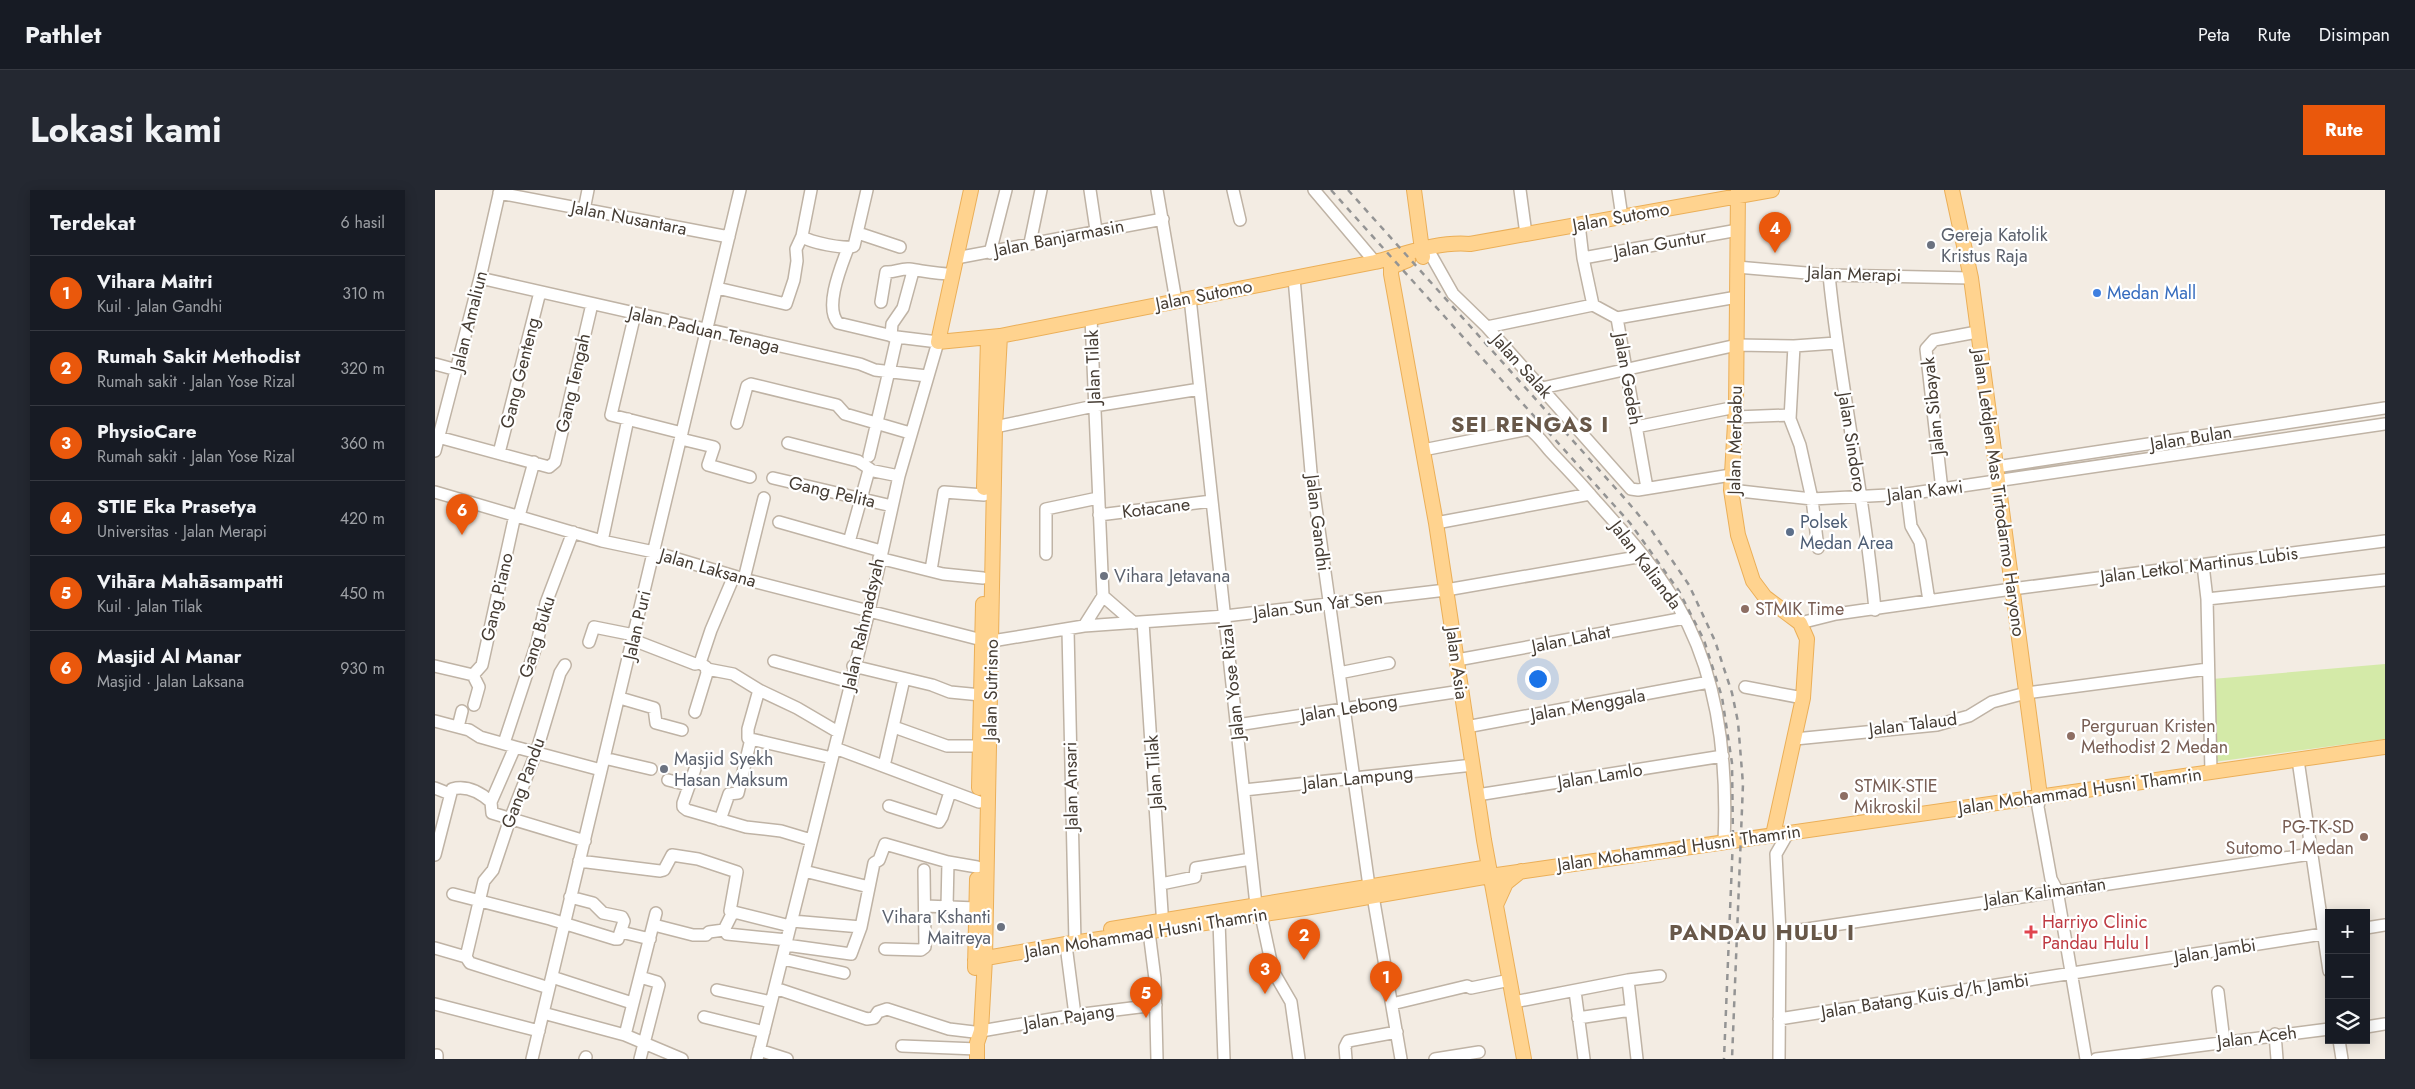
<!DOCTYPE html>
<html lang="id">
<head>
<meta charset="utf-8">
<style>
  :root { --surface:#171b24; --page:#242831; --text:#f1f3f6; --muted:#9ea1a6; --line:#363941; --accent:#ea580c }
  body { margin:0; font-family:Jost,sans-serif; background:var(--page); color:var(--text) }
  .controls { position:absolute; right:15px; bottom:15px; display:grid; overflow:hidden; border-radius:0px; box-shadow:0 2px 12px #0003 }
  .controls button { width:45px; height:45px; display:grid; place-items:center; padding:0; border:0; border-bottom:1px solid var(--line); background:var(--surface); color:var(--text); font:25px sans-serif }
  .you { position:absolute; left:1102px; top:488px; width:18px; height:18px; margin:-12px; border:4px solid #fff; border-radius:50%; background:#1a73e8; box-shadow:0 0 0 8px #1a73e833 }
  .badge { display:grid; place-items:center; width:32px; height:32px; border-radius:50%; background:var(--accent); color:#fff; font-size:16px; font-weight:700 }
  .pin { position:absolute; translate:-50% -41px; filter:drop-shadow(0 1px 2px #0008) }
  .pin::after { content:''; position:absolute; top:26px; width:18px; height:15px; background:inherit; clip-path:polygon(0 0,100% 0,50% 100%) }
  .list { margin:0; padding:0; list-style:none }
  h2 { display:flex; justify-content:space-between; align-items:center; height:65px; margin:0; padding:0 20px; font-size:21px }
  h2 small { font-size:16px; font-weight:400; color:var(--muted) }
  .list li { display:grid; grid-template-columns:32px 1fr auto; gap:15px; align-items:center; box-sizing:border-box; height:75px; padding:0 20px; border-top:1px solid var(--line) }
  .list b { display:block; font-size:19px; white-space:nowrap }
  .list p { margin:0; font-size:16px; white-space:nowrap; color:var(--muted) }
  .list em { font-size:16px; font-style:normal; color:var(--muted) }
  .icon { flex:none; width:28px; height:28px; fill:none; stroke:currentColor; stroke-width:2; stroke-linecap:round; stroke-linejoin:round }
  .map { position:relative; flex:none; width:1950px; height:869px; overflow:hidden; border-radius:0px }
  header { display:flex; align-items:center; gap:30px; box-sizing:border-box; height:70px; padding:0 25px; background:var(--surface); border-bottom:1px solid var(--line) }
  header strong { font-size:24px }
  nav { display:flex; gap:28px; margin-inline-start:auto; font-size:18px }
  .intro { display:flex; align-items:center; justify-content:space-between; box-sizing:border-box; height:120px; padding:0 30px }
  h1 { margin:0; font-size:35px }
  .button { padding:12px 22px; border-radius:0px; background:var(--accent); color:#fff; font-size:18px; font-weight:700 }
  main { display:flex; gap:30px; padding:0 30px }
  aside { flex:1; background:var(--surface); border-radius:0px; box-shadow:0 2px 12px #0003 }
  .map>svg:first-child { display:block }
</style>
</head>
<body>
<header>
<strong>Pathlet</strong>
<nav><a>Peta</a><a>Rute</a><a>Disimpan</a></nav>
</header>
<div class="intro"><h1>Lokasi kami</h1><a class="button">Rute</a></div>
<main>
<aside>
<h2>Terdekat<small>6 hasil</small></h2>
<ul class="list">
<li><span class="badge">1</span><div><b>Vihara Maitri</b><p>Kuil · Jalan Gandhi</p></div><em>310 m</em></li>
<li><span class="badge">2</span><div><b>Rumah Sakit Methodist</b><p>Rumah sakit · Jalan Yose Rizal</p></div><em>320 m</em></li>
<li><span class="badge">3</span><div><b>PhysioCare</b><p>Rumah sakit · Jalan Yose Rizal</p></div><em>360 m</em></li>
<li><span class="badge">4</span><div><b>STIE Eka Prasetya</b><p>Universitas · Jalan Merapi</p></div><em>420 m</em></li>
<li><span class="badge">5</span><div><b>Vihāra Mahāsampatti</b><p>Kuil · Jalan Tilak</p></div><em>450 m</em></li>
<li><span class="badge">6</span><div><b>Masjid Al Manar</b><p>Masjid · Jalan Laksana</p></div><em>930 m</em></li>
</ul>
</aside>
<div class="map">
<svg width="1950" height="869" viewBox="0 0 1950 869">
  <rect width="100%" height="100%" fill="#f3ece3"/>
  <path fill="#d4eaa8" d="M1950 474V549L1779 572 1777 489Z"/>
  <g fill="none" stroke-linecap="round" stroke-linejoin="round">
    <g stroke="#bfb3a5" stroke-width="14">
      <path id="minor" d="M655 0 661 40
        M722 0 741 111
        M798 0 805 30
        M879 0 940 72
        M1085 0 1091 44
        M1183 0 1187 27
        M64 3 294 47
        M149 20 153 0
        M1144 34 1148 68 1158 115 1182 128
        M423 43 465 57
        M367 46C373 52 411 60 419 56L432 0
        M595 53 606 0
        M555 63 571 0
        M996 65 1018 104 1052 137 1196 299 1203 300 1296 285
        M521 68 728 29
        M1148 68 1303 40
        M1302 77 1394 85 1536 88
        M1394 85C1405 197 1430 307 1440 420
        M45 88 425 174 440 180 492 186
        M859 88 876 282 934 696
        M282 98 351 114 359 90 362 71 361 59 367 46 376 0
        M755 108 821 715 826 725 838 781 856 812 864 869
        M446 112 451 82C459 83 466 78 474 79 489 81 502 84 517 84
        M200 124 176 225 247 243
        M1182 128 1212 298
        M1182 128 1302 107
        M1052 137 1158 115
        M456 146 457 134 468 118 477 85
        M1359 156 1355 229 1365 255 1377 309 1383 358
        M0 174 22 180
        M455 178 462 147
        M1107 198 1302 155 1359 156 1401 153
        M1300 227 1355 225
        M302 233 312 196 316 194 402 215 410 224 475 243
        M560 237 659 216 765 199
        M1201 237 1301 217
        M3 247 114 277 120 272 157 114
        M246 249 279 257 273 275 315 287
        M353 253 423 271 435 279
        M988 260 1094 239C1102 244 1109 254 1115 261 1130 277 1145 292 1159 309 1184 337 1210 365 1231 397 1282 470 1293 565 1289 652
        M0 261 45 88 65 0
        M64 263 105 102
        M434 266 454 181
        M1561 277 1950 218
        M338 288 457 316
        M1296 300 1377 309 1472 304 1950 234
        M1507 300 1491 159 1499 150 1542 142
        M0 302 167 351 219 362 309 389 547 450
        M1472 304 1476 336 1485 352 1494 411
        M664 325 777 311
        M84 326 99 272
        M344 332 446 361
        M1001 333 1155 304
        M167 351 193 229
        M414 352 434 280 464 286
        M611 364V319L663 308
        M444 368 508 384 548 388
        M1768 375 1772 409
        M496 380 509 302 549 305
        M309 389 329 308
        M668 406 699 433
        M708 432 728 737
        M1365 433 1401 424 1577 399 1950 351
        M649 436 668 406 656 128
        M633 440 640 753
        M198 450 260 474 265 473 271 477 272 483 260 522
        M557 451 649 436 790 426 1011 400 1208 366
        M154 452 159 437 199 445
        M1022 470 1250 428
        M339 471 415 492
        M265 473 276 440 299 386
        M0 476 38 485 44 497 39 515
        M418 476 497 495 515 502 546 505
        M272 479 298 484 324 500 313 539V548L316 549 397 568
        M904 483 954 473
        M38 485 47 475 80 325
        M1310 497 1368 508
        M324 500 362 518 403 542
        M185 508 219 518 221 533 247 540
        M0 531 34 540 45 547 80 557 166 580
        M802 535 1026 501
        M23 537 27 521
        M459 537 512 556H544
        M1031 537 1274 492
        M1360 549 1502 535 1534 526 1557 512 1591 503 1773 479
        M69 553 102 453 111 413 138 342
        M80 557 56 612 57 623 150 651
        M400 558 544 612
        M169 568 216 579
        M1863 570 1894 781
        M449 576 469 489
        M260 579 248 613V617L252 620 311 637 346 641 376 650
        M1776 582 1772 409 1950 390
        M233 590 253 595
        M0 598 15 604
        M809 600 1038 575
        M1042 605 1288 566
        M1605 606 1603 617 1616 689 1622 700 1651 869
        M454 616 504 632 507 627 515 602
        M285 630 294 604 303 603 316 549
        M0 665 17 599C32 595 45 602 56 612
        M144 671 225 681 229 680 237 665 263 669 302 682 295 721 355 736
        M369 681 434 697
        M726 694 760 687 761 678 816 669
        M18 704 115 729 180 749H183L189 731 187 727 168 723 158 713 135 707
        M938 706 966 869
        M490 716 541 718
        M512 717 513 672
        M357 731 426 737
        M784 731 789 869
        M713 734 720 789 722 869
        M219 735 258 745H271L274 742 289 740 298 722
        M1931 738 1950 735
        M186 742 215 749
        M1345 743 1876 664
        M292 744 352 750
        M351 755 416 764 426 737 439 673 444 670 450 654 513 672 542 677
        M0 758 31 767
        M450 759 486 760 490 757 489 680
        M632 763 640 825
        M348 769 409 783
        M117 787 197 813
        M205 787 222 792 224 795 205 869
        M1193 790 1202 869
        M114 798 35 773 31 767 49 691 58 680 75 629 101 563 125 483 130 475
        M340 798 432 829 439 828 443 822 452 819 514 839 539 842
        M282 800 336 812
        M1140 801 1149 869
        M1783 802 1789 851
        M1079 812 1193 790 1225 786
        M0 814 104 841
        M957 814 1032 796 1036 798 1075 790
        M108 823 190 845 221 723
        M269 827 329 842
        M1143 828 1196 820
        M1344 829 1894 743
        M1931 837 1950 834
        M546 841 640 825 721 815
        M1840 844 1842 869
        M190 845 247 869
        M1904 850 1907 869
        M467 856 542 859
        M324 860 352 869
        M2 869V865
        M97 869 305 0
        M150 869 151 867
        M322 869 434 421 464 286 503 152 462 147 403 133C389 117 406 77 413 58
        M911 869 910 857 913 851 962 842
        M1000 869 1044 862
        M1344 869 1345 743 1341 664 1353 643
        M1661 869 1894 839"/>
    </g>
    <g stroke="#ebaf58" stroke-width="16">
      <path id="major" d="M536 0 503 152 565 146 940 72C970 64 1004 51 1035 54L1337 0
        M979 0 988 67
        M1303 0 1301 217 1296 300 1303 345 1318 391 1330 407 1365 433 1372 449 1368 508 1338 645
        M1517 0 1536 88 1605 606
        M973 70 956 77V84L1001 333 1049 650 1089 869
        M549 298 553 148
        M544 598 548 414
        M1061 715 1071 693 1086 681
        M676 739 1054 677
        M540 770 631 754 870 718 1055 686 1950 557
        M540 778 542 689
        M542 869V853L546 841 550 769 560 237 565 146"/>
    </g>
    <use href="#minor" stroke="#fff" stroke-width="11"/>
    <use href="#major" stroke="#ffd38f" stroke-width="14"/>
    <path stroke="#949494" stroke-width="2.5" stroke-dasharray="6 6" stroke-linecap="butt" d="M896 0 1195 333 1244 401 1269 450 1287 507 1297 573 1298 648 1289 869
      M913 0 1192 311 1217 341 1254 395 1280 451 1297 503 1303 532 1308 594 1297 869"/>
  </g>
  <g fill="#6b7280" stroke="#fff" stroke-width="2">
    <circle cx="1496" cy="55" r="5"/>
    <circle cx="669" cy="386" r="5"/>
    <circle cx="229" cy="579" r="5"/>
    <circle cx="566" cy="737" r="5"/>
  </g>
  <circle fill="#3f7fe0" stroke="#fff" stroke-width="2" cx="1662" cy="103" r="5"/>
  <circle fill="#5c6f8a" stroke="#fff" stroke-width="2" cx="1355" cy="342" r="5"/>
  <g fill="#8d6e63" stroke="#fff" stroke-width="2">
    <circle cx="1310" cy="419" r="5"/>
    <circle cx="1636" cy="546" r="5"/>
    <circle cx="1409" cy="606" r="5"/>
    <circle cx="1929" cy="647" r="5"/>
  </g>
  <path fill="#e0444e" stroke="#fff" stroke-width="2" d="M1593.5 734.5h5v5h5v5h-5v5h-5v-5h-5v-5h5z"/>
  <g text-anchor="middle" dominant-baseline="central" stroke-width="4.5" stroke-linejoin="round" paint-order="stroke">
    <g font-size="18" fill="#453c33" stroke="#fff">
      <text transform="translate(1186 27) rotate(-10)">Jalan Sutomo</text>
      <text transform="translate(194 28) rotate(11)">Jalan Nusantara</text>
      <text transform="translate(624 48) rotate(-11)">Jalan Banjarmasin</text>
      <text transform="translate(1225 54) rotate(-10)">Jalan Guntur</text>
      <text transform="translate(1419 84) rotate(2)">Jalan Merapi</text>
      <text transform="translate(769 105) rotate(-11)">Jalan Sutomo</text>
      <text transform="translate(34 131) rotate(-76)">Jalan Amaliun</text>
      <text transform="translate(269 140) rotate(13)">Jalan Paduan Tenaga</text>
      <text transform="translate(1087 176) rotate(48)">Jalan Salak</text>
      <text transform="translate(658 177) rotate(-92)">Jalan Tilak</text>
      <text transform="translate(85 183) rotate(-76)">Gang Genteng</text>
      <text transform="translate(1193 189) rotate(80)">Jalan Gedeh</text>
      <text transform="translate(138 193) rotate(-77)">Gang Tengah</text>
      <text transform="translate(1498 216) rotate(-96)">Jalan Sibayak</text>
      <text transform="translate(1756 248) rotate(-9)">Jalan Bulan</text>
      <text transform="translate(1300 250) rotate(-89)">Jalan Merbabu</text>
      <text transform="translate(1417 252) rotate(81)">Jalan Sindoro</text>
      <text transform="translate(1490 301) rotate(-7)">Jalan Kawi</text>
      <text transform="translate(397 302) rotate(13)">Gang Pelita</text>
      <text transform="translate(1564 303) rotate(82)">Jalan Letdjen Mas Tirtodarmo Haryono</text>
      <text transform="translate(721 318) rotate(-7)">Kotacane</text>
      <text transform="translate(883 333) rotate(83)">Jalan Gandhi</text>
      <text transform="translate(1211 375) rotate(53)">Jalan Kalianda</text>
      <text transform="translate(1764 375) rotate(-7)">Jalan Letkol Martinus Lubis</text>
      <text transform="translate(273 378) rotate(16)">Jalan Laksana</text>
      <text transform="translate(62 407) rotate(-77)">Gang Piano</text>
      <text transform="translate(883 415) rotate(-7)">Jalan Sun Yat Sen</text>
      <text transform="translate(428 434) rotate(-77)">Jalan Rahmadsyah</text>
      <text transform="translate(202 435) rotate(-77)">Jalan Puri</text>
      <text transform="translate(102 447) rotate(-73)">Gang Buku</text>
      <text transform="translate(1136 449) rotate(-11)">Jalan Lahat</text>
      <text transform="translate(1022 473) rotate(82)">Jalan Asia</text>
      <text transform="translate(797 492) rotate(-96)">Jalan Yose Rizal</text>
      <text transform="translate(556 500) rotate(-89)">Jalan Sutrisno</text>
      <text transform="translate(1153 515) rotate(-10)">Jalan Menggala</text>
      <text transform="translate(914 518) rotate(-9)">Jalan Lebong</text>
      <text transform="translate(1478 534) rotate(-7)">Jalan Talaud</text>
      <text transform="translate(719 582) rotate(-94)">Jalan Tilak</text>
      <text transform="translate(1165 586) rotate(-9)">Jalan Lamlo</text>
      <text transform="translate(923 588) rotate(-6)">Jalan Lampung</text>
      <text transform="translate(88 593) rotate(-70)">Gang Pandu</text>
      <text transform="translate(636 596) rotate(-91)">Jalan Ansari</text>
      <text transform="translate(1645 601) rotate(-8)">Jalan Mohammad Husni Thamrin</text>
      <text transform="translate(1244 658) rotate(-8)">Jalan Mohammad Husni Thamrin</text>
      <text transform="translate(1610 702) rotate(-8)">Jalan Kalimantan</text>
      <text transform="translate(711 743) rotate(-9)">Jalan Mohammad Husni Thamrin</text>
      <text transform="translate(1780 761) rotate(-9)">Jalan Jambi</text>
      <text transform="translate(1490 806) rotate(-9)">Jalan Batang Kuis d/h Jambi</text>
      <text transform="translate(634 827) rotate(-9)">Jalan Pajang</text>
      <text transform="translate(1822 847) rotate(-7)">Jalan Aceh</text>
    </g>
    <g font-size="18" fill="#5b616d" stroke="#fff" text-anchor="start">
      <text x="1506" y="45">Gereja Katolik<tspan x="1506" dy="21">Kristus Raja</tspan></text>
      <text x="679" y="386">Vihara Jetavana</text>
      <text x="239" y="569">Masjid Syekh<tspan x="239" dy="21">Hasan Maksum</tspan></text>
      <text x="556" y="727" text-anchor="end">Vihara Kshanti<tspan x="556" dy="21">Maitreya</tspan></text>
    </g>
    <g font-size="18" fill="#366cbe" stroke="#fff" text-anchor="start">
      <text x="1672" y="103">Medan Mall</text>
    </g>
    <g font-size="18" fill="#4e5e75" stroke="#fff" text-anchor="start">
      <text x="1365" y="332">Polsek<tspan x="1365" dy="21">Medan Area</tspan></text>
    </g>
    <g font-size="18" fill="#785e54" stroke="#fff" text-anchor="start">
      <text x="1320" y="419">STMIK Time</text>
      <text x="1646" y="536">Perguruan Kristen<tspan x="1646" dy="21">Methodist 2 Medan</tspan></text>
      <text x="1419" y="596">STMIK-STIE<tspan x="1419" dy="21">Mikroskil</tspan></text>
      <text x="1919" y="637" text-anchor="end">PG-TK-SD<tspan x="1919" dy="21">Sutomo 1 Medan</tspan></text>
    </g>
    <g font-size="18" fill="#be3a42" stroke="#fff" text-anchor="start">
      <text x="1607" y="732">Harriyo Clinic<tspan x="1607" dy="21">Pandau Hulu I</tspan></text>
    </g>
    <g font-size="22" font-weight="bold" letter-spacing="1" fill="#685849" stroke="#fff">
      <text x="1095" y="234">SEI RENGAS I</text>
      <text x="1327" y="742">PANDAU HULU I</text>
    </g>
  </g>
</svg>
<div class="controls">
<button>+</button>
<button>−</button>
<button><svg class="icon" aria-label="layers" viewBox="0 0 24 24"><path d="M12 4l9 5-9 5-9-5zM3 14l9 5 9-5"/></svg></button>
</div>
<div class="you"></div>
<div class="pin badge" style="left:951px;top:812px">1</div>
<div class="pin badge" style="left:869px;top:770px">2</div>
<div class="pin badge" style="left:830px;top:804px">3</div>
<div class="pin badge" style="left:1340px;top:63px">4</div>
<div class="pin badge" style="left:711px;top:828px">5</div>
<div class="pin badge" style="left:27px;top:345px">6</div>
</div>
</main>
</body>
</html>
